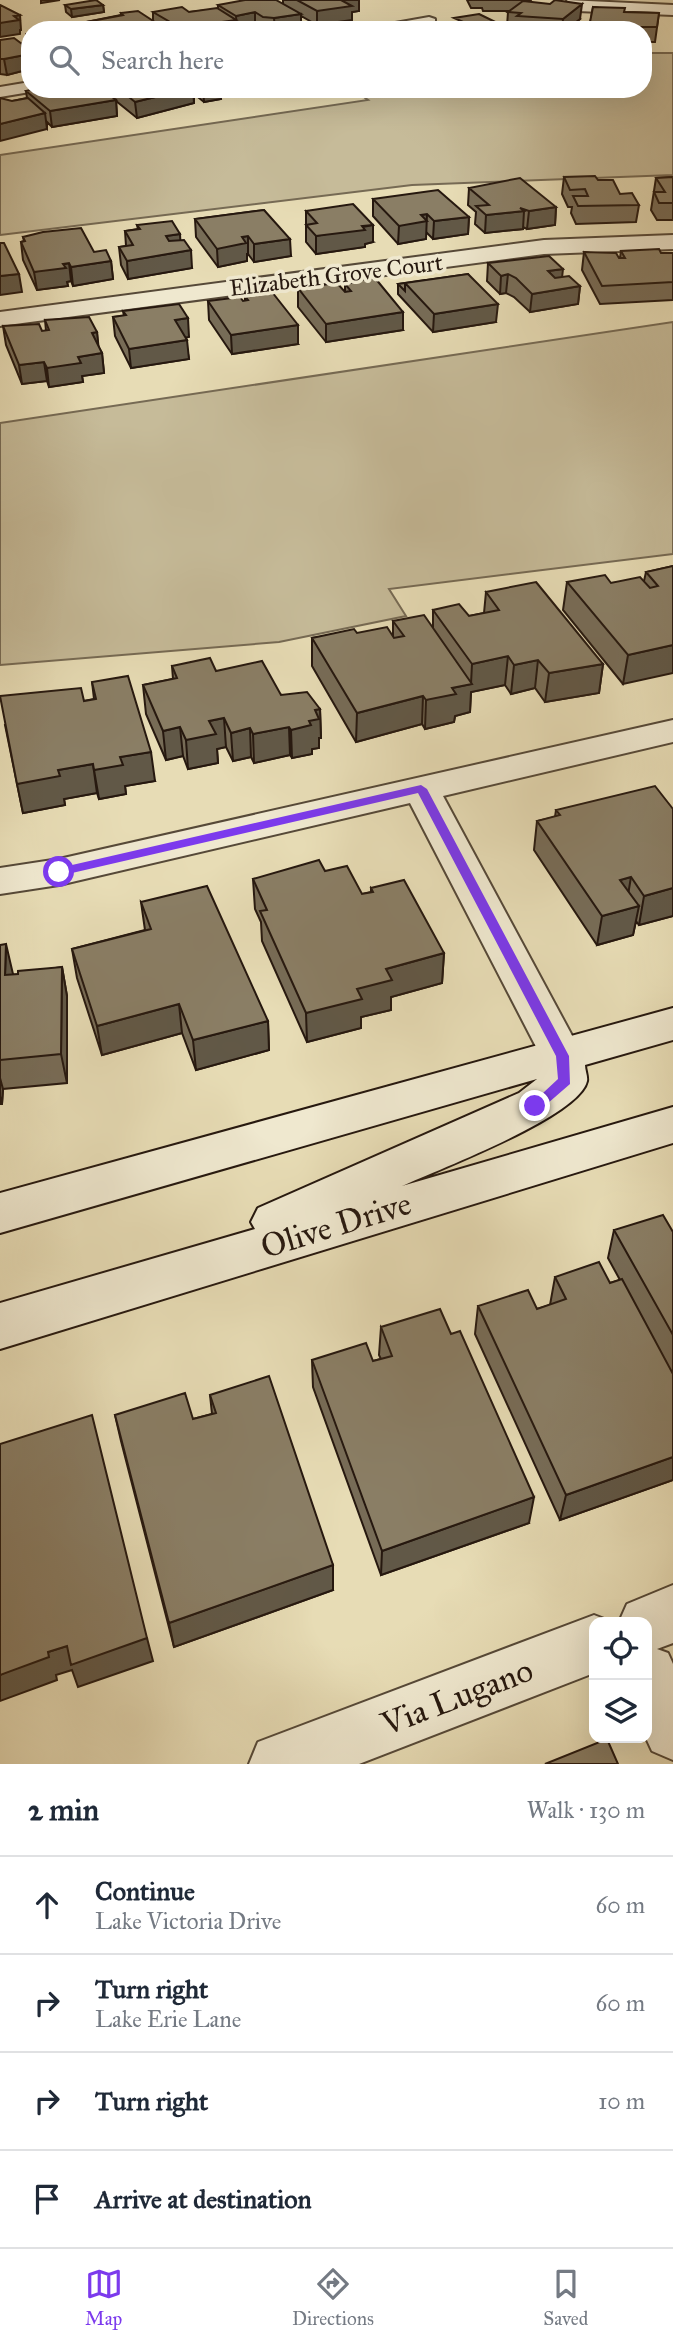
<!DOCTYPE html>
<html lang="en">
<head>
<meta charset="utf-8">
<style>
  :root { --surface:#fff; --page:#f2f2f3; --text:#1f2937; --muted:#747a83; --line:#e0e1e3; --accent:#7c3aed }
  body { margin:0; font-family:"IM FELL Great Primer",serif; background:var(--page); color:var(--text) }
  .controls { position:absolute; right:21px; bottom:21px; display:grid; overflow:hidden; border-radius:14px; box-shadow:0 7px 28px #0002 }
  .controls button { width:63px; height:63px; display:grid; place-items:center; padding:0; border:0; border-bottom:2px solid var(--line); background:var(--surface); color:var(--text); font:35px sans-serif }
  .stop { position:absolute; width:21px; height:21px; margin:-16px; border:5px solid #7c3aed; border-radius:50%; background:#fff }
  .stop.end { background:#7c3aed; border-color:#fff; box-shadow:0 2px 7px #0008 }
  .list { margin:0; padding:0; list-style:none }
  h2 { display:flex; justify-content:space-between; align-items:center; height:91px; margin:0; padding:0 28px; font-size:30px }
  h2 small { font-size:23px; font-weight:400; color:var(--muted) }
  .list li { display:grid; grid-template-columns:46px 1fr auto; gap:21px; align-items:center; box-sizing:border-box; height:98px; padding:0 28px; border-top:2px solid var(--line) }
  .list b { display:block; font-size:26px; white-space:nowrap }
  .list p { margin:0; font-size:23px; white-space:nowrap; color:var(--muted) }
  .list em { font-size:23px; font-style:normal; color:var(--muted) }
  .icon { flex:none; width:38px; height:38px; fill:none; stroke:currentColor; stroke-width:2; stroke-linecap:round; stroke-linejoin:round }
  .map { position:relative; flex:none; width:673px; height:1764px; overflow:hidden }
  .search { position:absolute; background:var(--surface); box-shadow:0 7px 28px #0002; left:21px; right:21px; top:21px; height:77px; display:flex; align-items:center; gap:18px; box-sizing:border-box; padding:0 24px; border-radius:28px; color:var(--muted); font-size:26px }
  .sheet { height:483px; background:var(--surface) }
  nav { display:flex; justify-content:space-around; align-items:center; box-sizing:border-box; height:98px; border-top:2px solid var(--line); background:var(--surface); font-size:19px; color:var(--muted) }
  nav a { display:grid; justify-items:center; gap:4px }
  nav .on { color:var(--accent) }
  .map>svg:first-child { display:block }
</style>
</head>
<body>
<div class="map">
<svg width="673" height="1764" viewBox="0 0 673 1764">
  <rect width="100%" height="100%" fill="#e7dcb5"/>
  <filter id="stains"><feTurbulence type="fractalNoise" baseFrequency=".00286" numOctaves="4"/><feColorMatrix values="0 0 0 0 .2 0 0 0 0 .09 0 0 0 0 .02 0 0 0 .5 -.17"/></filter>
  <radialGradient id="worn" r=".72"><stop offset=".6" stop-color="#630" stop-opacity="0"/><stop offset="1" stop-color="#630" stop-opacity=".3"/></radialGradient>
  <path fill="#c6bb99" stroke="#766a54" stroke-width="2" d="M643 53H673V175L412 185 0 235V155L368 100 358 93 388 89H643Z
    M673 322V554L389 589 406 616 279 642 0 665V423Z"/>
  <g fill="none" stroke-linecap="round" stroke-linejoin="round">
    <g stroke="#564938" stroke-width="4">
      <path id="street" d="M567 0 673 5V15L577 11 571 9Z
        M429 17 435 19V25L413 30H376L384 25Z
        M30 82V89L36 91 0 97V87Z
        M673 235V249L544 254 0 326V312L544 240Z
        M673 720V742L443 796 583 1056 577 1068 562 1073 547 1068 410 803 59 885 0 894V868L59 859Z
        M673 1585V1643L657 1649 668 1653 673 1664V1760L652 1751 646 1738 647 1622H619L627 1604Z
        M594 1615 612 1622H594V1673L359 1764H249L258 1742Z"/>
    </g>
    <g stroke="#26180f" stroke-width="4">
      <path id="secondary" d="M673 1008V1040L585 1065C585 1070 588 1077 587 1081 580 1116 437 1170 402 1186L673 1107V1143L0 1349V1303L255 1229 251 1222 258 1208 519 1093 537 1079 0 1233V1193Z"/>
    </g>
    <use href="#street" fill="#efe8cf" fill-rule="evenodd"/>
    <use href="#secondary" fill="#efe8cf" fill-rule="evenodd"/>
  </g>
  <path fill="#776c57" stroke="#26180f" stroke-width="2" d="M283 0H359V11L352 12V20L317 25 301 16V28L290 30H260L255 27 239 30H69L68 28H87L86 22 121 15V13L153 21V12H189L218 9V5L283 4Z
    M467 0H531L530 2 580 19 566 30H516L517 27 507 26 508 12 510 11H483L482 8H471Z
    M65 5H103L104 12 72 17 66 12Z
    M593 7 625 12 659 13 655 42H643V30H589Z
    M30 33V69L7 75 0 74V40L27 48 26 34Z
    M103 89H264V91L224 96 220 93 221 99 204 102 194 94V103L137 118 116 101 117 116 52 127 47 122V129L12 101 27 98 26 91 103 90Z
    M564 177 620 194 639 205 636 222 576 224 571 213 572 207H568L562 194Z
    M673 177V220H657L651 210 656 178Z
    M469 188 556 207 555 225 527 229 523 227V229L485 233 475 224 476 212 468 205Z
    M373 199 469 217 468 234 433 239 426 232V239L398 244 373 216Z
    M264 210 291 256 254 262 248 254H247V261L218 267 196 237 195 219Z
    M306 211 373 242 365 244V247L316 254 306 242Z
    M137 225 180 234V240L192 268 128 279 121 265 119 247 126 246 125 231 138 229Z
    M23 237 94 252 111 261 113 279 73 286 71 281 67 282 68 286 37 290 23 260 21 242 24 241Z
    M621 251 661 253H673V300L600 304 582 270 584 252 620 258Z
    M488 263 562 277 580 286 578 304 530 312 514 297 506 293 500 294 487 281Z
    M468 274 496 322 433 332 398 294V284Z
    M354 281 403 330 326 342 298 307V288L345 292V284L354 283Z
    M245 296 298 344 232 354 209 320 208 301H245Z
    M123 311 189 337H185L189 359 131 368 115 336 113 317 124 316Z
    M45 320 97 332 98 346 102 353 104 373 82 376 83 382 49 387 47 381 22 384 6 345 3 326 42 331H46Z
    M673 566 623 684 563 610 567 582 611 583 644 581 646 572Z
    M486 592 603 664 599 693 545 702 535 688 511 694 505 685 471 692 470 712 455 716 454 722 425 729 422 724 356 742 312 666V638L357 633 393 636V621L433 627V610L469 616 484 613Z
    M172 666 216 671 320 709 321 738H319V748L312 749V754L292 758 290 755 254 763 251 757 233 761 226 747 217 749 218 763 188 769 183 756 166 760 146 714 143 685 173 679Z
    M92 682 155 781 125 786 126 794 99 799 97 793 64 799 65 805 23 813 5 725 84 701 94 699Z
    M673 809V916L639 925 636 921 633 935 597 945 534 850 537 821 555 817 556 810Z
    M325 871 362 894 371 892V888L444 953 442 983 391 997V1010L361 1017V1028L307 1042 262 941 261 922 255 909 253 879Z
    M141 902 268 1021 269 1050 196 1070 182 1033 102 1055 77 978 72 949 145 930Z
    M0 945 13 975 62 967 67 996V1083L3 1089 2 1104H0Z
    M614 1230 673 1232V1480L560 1520 475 1334 478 1306 537 1309 550 1305 555 1277 610 1283 620 1280 608 1258Z
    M381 1327 529 1523 381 1575 313 1387 312 1360 373 1361 381 1359 379 1355Z
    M210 1395 333 1590 174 1647 121 1441 115 1415 193 1419 212 1414Z"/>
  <path fill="#615847" stroke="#26180f" stroke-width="2" d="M41 0H60L41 3Z
    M341 0H359V11L352 12V20L317 25V11Z
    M582 4 580 19 566 30H562L563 19Z
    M103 5 104 12 72 17 71 9Z
    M255 12V27L237 30 236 16Z
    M301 14V28L290 30H275L274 18Z
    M20 15 21 30H20V34L0 37V23L14 16Z
    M236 20 237 30H197L207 24Z
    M30 54V69L7 75 4 59Z
    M188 89H193L194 103 137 118 135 102Z
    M203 89H220L221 99 204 102Z
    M224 89H264V91L224 96Z
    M279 89H294L280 93Z
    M116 100 117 116 52 127 50 111Z
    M45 113 47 129 0 141V124Z
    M556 207 555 225 527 229 529 211Z
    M524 211 523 229 485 233 486 215Z
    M427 214 426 239 398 244 399 226 421 215Z
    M469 217 468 234 433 239 434 221Z
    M373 225V242L365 244V247L316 254V236Z
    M180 234 181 251 167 253 166 236Z
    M248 236V254H247V261L218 267 217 249 242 237Z
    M290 239 291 256 254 262V244Z
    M191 250 192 268 128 279 127 261Z
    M111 261 113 279 73 286 71 267Z
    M69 263 71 281 67 282 68 286 37 290 34 272Z
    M563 269 561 287 548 271Z
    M19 274 22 292 0 295V276Z
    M508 274 506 293 500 294 501 276Z
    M580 286 578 304 530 312 532 294Z
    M498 304 496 322 433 332 434 314Z
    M403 312V330L326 342V324Z
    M188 318 189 337 177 339 175 320Z
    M298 325V344L232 354 231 335Z
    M97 332 99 351 92 333Z
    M187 340 189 359 131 368 129 349Z
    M102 353 104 373 82 376 83 382 49 387 47 368 78 357Z
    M44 362 47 381 22 384 19 365Z
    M673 645V673L623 684 628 655Z
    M508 656 505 685 471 692 470 712 455 716 454 722 425 729 426 700 452 688 471 684 472 664Z
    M538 660 535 688 511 694 514 665Z
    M603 664 599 693 545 702 549 673Z
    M423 696 422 724 356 742 357 713Z
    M320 709 321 738H319V748L312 749V754L292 758 291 730 309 721 315 710Z
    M224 718 226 747 217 749 218 763 188 769 186 740 209 721Z
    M180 727 183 756 166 760 163 731Z
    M289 727 290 755 254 763 253 734Z
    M250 728 251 757 233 761 231 733Z
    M151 752 155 781 125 786 126 794 99 799 94 770 120 757Z
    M93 764 97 793 64 799 65 805 23 813 17 784 58 770Z
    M631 877 626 907 620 880Z
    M673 888V916L639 925 644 896Z
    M639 906 633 935 597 945 602 916Z
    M6 944 13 974 12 1005 5 975Z
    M444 953 442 983 391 997V1010L361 1017V1028L307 1042 306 1013 357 989 386 969Z
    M62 967 67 996V1083L61 1054Z
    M179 1004 182 1033 102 1055 97 1026Z
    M268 1021 269 1050 196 1070 193 1040Z
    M0 1078 3 1089 2 1104 0 1096Z
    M673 1457V1480L560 1520 566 1495Z
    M534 1497 529 1523 381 1575 382 1551Z
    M333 1565V1590L174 1647 169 1623Z
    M147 1638 153 1661 78 1687 72 1670 56 1675 57 1680 0 1701V1675L48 1652 67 1646Z"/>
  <path fill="#8a7e65" stroke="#26180f" stroke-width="2" d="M96 0 103 5 71 9 65 5Z
    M245 0H276L301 14 274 18 263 17 255 12 236 16 218 5Z
    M297 0H341L352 6 317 11Z
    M555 0 582 4 563 19 517 16 521 13 508 12 523 1 550 4Z
    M0 5 20 15 14 16 19 20 0 23Z
    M182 7 189 12 217 8 236 20 207 24 212 27 197 30H184L153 12Z
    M593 7 625 8 624 12 659 13 657 27H589Z
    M138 11 167 30H97L86 22 123 15 121 13Z
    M479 14 512 30H441L436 27 461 21 454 18Z
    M84 25 90 30H71L68 28Z
    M415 26H427L435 30H391Z
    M14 38 30 50V54L4 59H0V40Z
    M34 89H102L116 100 50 111 26 91Z
    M119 89H188L135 102Z
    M0 98 12 101 28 98 45 113 0 124Z
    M595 176 598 180H613L620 194 632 193 639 205 578 206 573 196H588L585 189 570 190 564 177Z
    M673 177V203H659L654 192H665L656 178Z
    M520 178 556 207 529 211 520 208 524 211 486 215 476 206 489 205 469 188Z
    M438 190 469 217 434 221 427 214 421 215 427 221 399 226 373 199Z
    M353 204 373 225 362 226 365 230 316 236 306 225 317 223 306 211Z
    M264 210 290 239 254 244 248 236 242 237 246 243 217 249 195 219Z
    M172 221 180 234 166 236 169 241 184 240 191 250 127 261 119 247 133 245 125 231 140 229 137 225Z
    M81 228 94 252 106 250 111 261 71 267 69 263 63 264 66 268 34 272 21 242 25 241 23 237 43 232Z
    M0 243H4L19 274 0 276Z
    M659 249 661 253H673V282L602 286 584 252 616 253 619 258H625L621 251Z
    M549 256 563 269 548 271 555 278 569 276 580 286 532 294 516 278 508 274 501 276 488 263Z
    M468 274 498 304 434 314 405 283Z
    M375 278 403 312 326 324 298 288 337 283 345 292 351 291 345 284 356 282 354 281Z
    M425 280 405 283V291L398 284Z
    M272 292 298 325 231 335 208 301 240 297 243 301 248 300 245 296Z
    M179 304 188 318 175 320 187 340 129 349 113 317 126 315 123 311Z
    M89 317 97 332 92 333 102 353 78 357 81 363 47 368 44 362 19 365 3 326 39 324 42 331 49 330 45 320Z
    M673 566V645L628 655 567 582 605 575 611 583 640 577 650 588 658 586 646 572Z
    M536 582 603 664 549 673 538 660 514 665 508 656 472 664 433 610 459 604 469 616 499 610 486 592Z
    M424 615 472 684 452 688 456 694 426 700 423 696 357 713 312 638 354 629 357 633 387 627 394 638 404 636 393 621Z
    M210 658 216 671 262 661 281 695 307 692 320 709 315 710 319 719 309 721 311 725 291 730 289 727 253 734 250 728 231 733 224 718 209 721 216 734 186 740 180 727 163 731 143 685 177 678 172 666Z
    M128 676 151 752 120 757 123 765 94 770 93 764 58 770 60 776 17 784 0 696 81 688 84 701 96 699 92 682Z
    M655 786 673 809V888L644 896 631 877 620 880 639 906 602 916 537 821 560 815 556 810Z
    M319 860 325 871 347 866 362 894 373 892 371 888 404 880 444 953 386 969 392 980 357 989 362 999 306 1013 260 911 267 910 253 879Z
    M207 886 268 1021 193 1040 179 1004 97 1026 72 949 151 929 141 902Z
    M6 944 5 975 18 974V971L62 967 61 1054 0 1060V945Z
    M663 1215 673 1232V1335L614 1230Z
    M599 1262 610 1283 622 1279 673 1374V1457L566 1495 478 1306 528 1290 537 1309 566 1299 555 1277Z
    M440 1309 451 1334 460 1331 534 1497 382 1551 312 1360 366 1343 373 1361 392 1356 381 1327Z
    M269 1376 333 1565 169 1623 115 1415 185 1393 193 1419 216 1413 210 1395Z
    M92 1415 147 1638 71 1665 67 1646 48 1652 49 1657 0 1675V1444Z
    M607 1739 618 1764H545Z"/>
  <path fill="#7c3aed" d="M421 785 427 789 569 1056 570 1084 540 1110 535 1111 529 1106 558 1079 556 1056 418 793 59 876 53 872 59 868Z"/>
  <g text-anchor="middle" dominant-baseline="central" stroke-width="7" stroke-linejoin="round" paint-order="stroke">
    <g font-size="23" fill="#26180f" stroke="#efe8cf">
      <text transform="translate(336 275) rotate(-7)">Elizabeth Grove Court</text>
    </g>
    <g font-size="33" fill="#26180f" stroke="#efe8cf">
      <text transform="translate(336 1225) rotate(-17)">Olive Drive</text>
      <text transform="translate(457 1697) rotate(-21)">Via Lugano</text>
    </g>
  </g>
  <rect width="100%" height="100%" filter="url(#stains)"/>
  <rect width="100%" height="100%" fill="url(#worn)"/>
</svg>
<div class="controls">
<button><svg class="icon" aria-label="locate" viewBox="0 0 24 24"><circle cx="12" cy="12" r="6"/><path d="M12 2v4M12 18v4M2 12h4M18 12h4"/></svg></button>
<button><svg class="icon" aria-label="layers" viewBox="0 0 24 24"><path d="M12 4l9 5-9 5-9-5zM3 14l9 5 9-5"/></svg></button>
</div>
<div class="stop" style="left:59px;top:872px"></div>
<div class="stop end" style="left:535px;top:1106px"></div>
<div class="search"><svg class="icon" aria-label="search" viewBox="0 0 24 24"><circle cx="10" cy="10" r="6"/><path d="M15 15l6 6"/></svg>Search here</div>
</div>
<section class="sheet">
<h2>2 min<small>Walk · 130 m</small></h2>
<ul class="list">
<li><svg class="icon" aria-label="ahead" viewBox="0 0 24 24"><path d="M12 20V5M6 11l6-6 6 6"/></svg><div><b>Continue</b><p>Lake Victoria Drive</p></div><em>60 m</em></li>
<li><svg class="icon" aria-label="right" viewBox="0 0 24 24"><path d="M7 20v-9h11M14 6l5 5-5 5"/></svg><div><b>Turn right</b><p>Lake Erie Lane</p></div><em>60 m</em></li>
<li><svg class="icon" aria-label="right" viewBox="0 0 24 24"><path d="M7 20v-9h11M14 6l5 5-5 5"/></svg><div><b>Turn right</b></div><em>10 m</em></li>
<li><svg class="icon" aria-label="arrive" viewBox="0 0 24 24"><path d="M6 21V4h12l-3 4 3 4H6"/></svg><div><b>Arrive at destination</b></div></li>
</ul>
</section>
<nav>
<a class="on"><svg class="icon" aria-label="map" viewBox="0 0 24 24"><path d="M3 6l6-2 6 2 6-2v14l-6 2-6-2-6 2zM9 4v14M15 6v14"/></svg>Map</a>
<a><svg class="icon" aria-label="directions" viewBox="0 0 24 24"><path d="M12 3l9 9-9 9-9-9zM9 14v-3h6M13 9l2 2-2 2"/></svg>Directions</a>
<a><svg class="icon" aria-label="saved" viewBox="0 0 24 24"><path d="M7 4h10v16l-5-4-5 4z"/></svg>Saved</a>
</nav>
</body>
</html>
